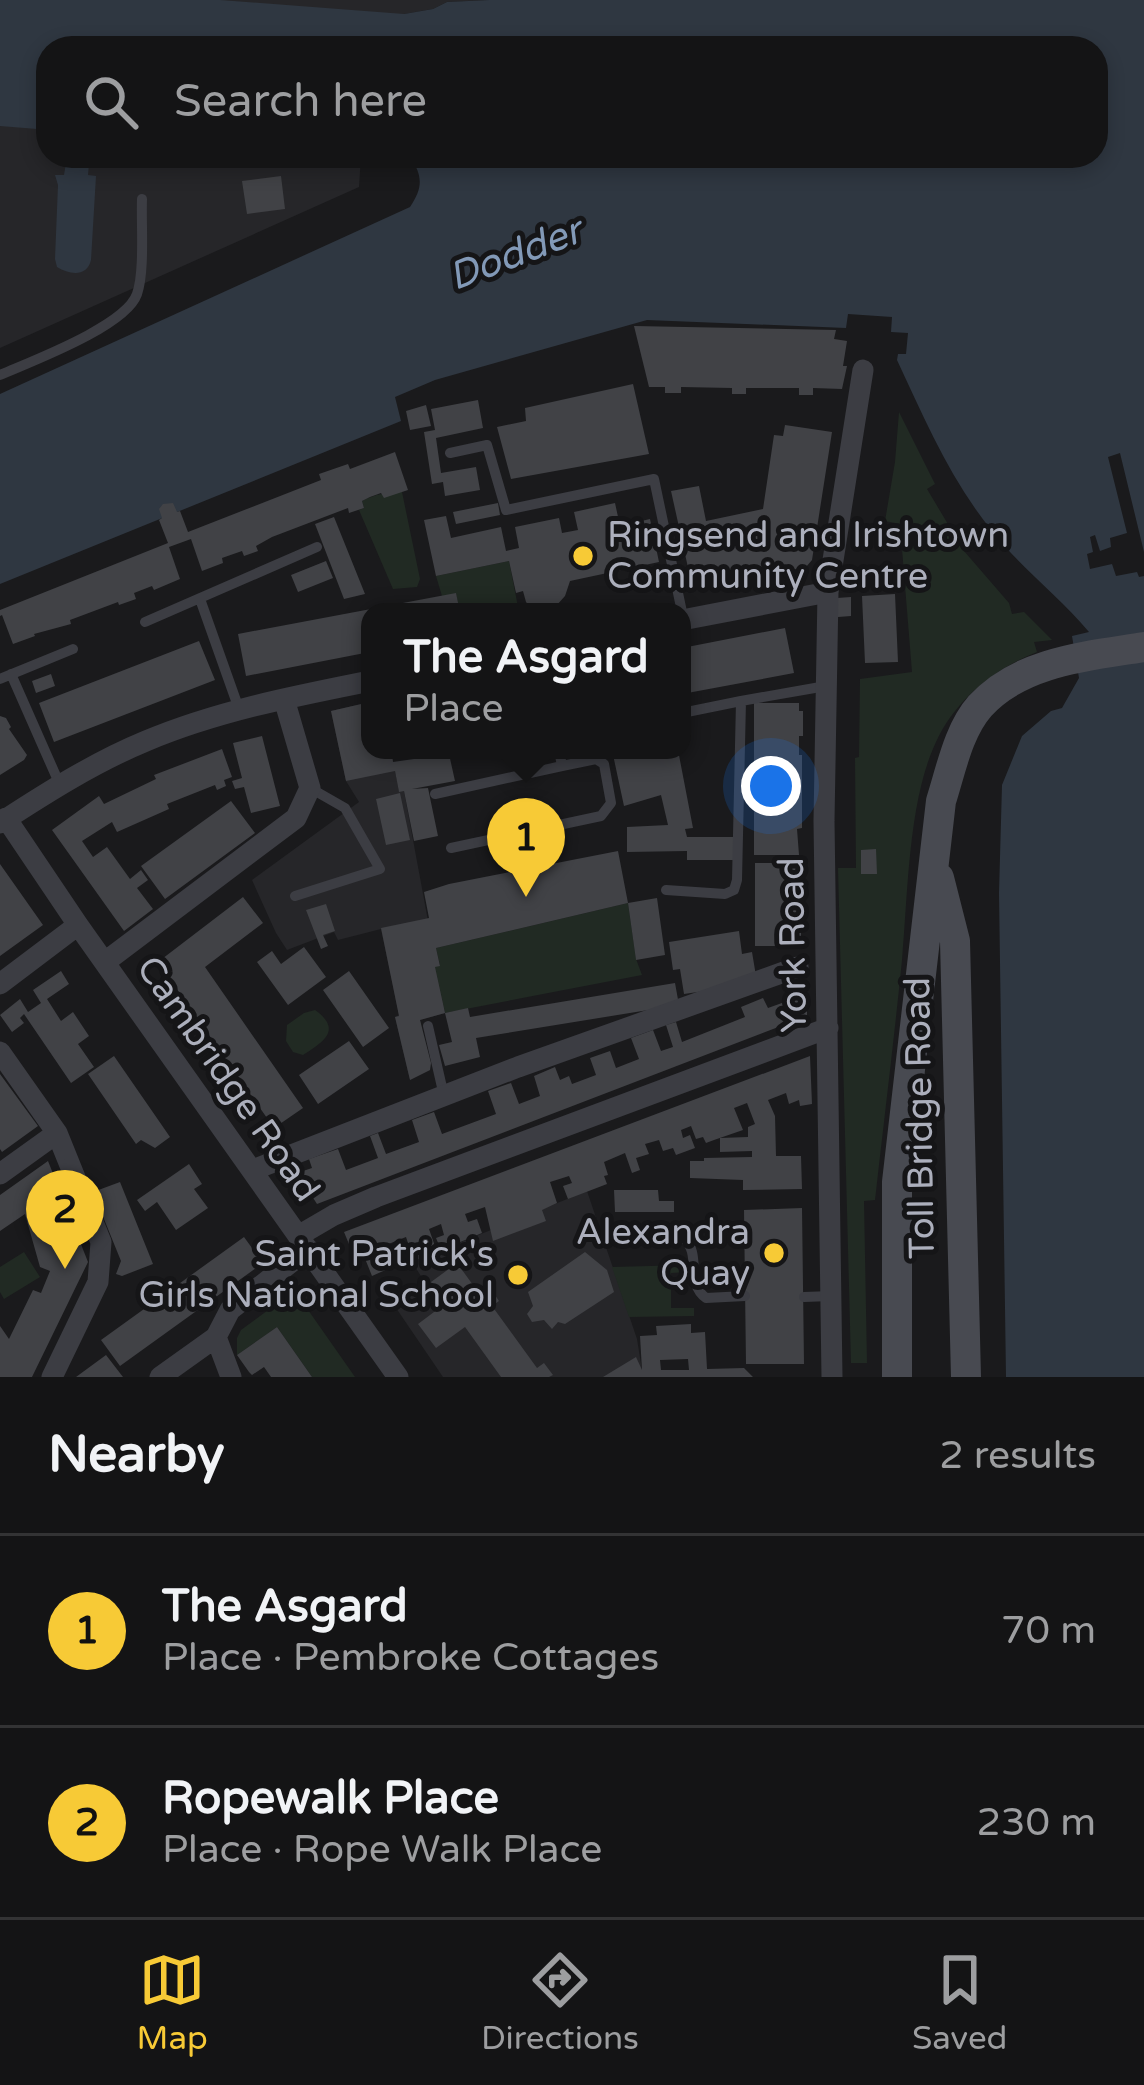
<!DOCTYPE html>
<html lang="en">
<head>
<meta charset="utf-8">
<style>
  :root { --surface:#141415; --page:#1d1d1e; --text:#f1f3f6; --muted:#9d9ea0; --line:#333334; --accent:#f7ca36 }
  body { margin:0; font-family:"Varela Round",sans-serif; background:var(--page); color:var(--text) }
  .you { position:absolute; left:771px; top:786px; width:42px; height:42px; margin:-30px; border:9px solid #fff; border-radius:50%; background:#1a73e8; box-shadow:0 0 0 18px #1a73e833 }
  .badge { display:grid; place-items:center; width:78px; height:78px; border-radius:50%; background:var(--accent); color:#111; font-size:39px; font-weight:700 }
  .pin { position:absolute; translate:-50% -99px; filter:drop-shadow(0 3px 6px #0008) }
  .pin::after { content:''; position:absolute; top:63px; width:42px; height:36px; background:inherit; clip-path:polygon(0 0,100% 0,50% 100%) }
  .popup { position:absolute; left:361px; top:603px; width:330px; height:156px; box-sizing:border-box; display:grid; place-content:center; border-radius:24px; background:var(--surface); filter:drop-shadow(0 3px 9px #0005); font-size:39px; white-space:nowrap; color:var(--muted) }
  .popup b { font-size:45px; color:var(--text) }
  .popup::after { content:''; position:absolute; left:50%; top:100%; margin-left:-24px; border:24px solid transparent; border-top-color:var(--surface) }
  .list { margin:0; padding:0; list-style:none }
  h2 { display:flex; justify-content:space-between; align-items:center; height:156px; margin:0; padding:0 48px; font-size:51px }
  h2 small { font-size:39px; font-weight:400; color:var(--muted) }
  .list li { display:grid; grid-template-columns:78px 1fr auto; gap:36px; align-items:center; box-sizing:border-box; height:192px; padding:0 48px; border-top:3px solid var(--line) }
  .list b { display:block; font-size:45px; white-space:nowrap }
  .list p { margin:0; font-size:39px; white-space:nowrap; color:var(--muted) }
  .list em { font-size:39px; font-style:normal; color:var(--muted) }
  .icon { flex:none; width:66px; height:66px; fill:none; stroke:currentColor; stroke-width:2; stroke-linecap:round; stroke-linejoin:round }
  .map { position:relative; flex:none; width:1144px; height:1377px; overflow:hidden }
  .search { position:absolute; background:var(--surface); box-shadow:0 6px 18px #0003; left:36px; right:36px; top:36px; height:132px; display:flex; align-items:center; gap:30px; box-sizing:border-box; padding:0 42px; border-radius:36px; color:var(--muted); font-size:45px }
  .sheet { height:540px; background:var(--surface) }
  nav { display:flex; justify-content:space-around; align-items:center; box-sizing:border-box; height:168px; border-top:3px solid var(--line); background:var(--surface); font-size:33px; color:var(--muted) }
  nav a { display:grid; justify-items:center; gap:6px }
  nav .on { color:var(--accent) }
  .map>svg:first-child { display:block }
</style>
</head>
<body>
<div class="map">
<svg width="1144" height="1377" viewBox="0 0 1144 1377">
  <rect width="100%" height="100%" fill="#1a1a1c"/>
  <path fill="#262629" d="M0 0H489L447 2 433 9 404 14 366 48H48V156H361L359 187 0 348Z
    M370 702V750H391L399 791H404L445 1013 420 1020 430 1070 410 1080 395 1017 399 1015 381 929 338 940 334 932 287 950 276 933 252 880 359 802 346 781 331 711Z
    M587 1191 637 1339 642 1370 629 1377H443L394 1305 426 1284 412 1262Z"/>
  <path fill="#212a23" d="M899 412 935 484 927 489 964 551 1009 603 1012 614 1024 612 1052 640 1034 642 1037 652C995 668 955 700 936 742 908 801 908 895 902 960 894 1040 884 1120 875 1200L864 1201 867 1363H851L838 868H856L855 758 859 757 860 679 912 672 900 524 885 521 895 462Z
    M402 492 420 579 417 587 393 589 359 510 364 508 362 501C376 494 387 492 402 492Z
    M509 561 519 612H460L456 594 442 596 436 576Z
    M628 903 636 959 642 975 445 1013 435 967 440 965 436 948Z
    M315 1010C343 1030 323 1042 303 1055L293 1052 286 1041 287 1025 304 1013Z
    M24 1252 40 1277 4 1299 0 1292V1267Z
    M688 1265V1272L671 1273V1308H694V1316L629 1317 612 1267Z
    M290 1297 298 1299 306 1307 355 1377H312L277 1327 237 1355V1338L241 1330 283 1299Z"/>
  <path fill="#2f3741" d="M0 0H220L404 14 433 9 447 2 489 0H1144V1377H1006L999 893 1002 785 1022 736 1051 711 1062 708 1079 678 1072 636 1089 632C1059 596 1021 568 992 531 950 479 925 420 897 360L898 354H906L908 333 891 332 892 317 848 314 846 328 647 320 435 380 395 397 401 421 0 584V394L410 207C423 187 423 177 410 156H1096V48H48V124L40 123 37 129 0 126Z
    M66 163 89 164 88 175 96 176 91 260C87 277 70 275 57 267L55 259 58 185 55 175H64Z"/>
  <path fill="#1a1a1c" d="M1120 453 1144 552V576L1139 577 1137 572 1116 576 1112 564 1090 569 1087 554 1093 552 1090 537 1095 535 1100 551 1111 547 1110 538 1127 533 1108 457Z"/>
  <path fill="#414246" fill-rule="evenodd" d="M281 176 285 209 247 214 242 181Z
    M634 326 836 330 834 339 847 341 843 366H847L842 389 813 388V395H799V388H746V394H732V388L681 387V393H665V387H649Z
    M633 384 649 454 511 479 497 427 526 421 525 408Z
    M478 400 483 428 436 438 441 473 476 467 480 490 445 496 443 482 432 484 424 432 435 430 431 409Z
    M426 405 431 426 410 430 406 411Z
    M785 425 832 432 812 560 806 567 693 590 671 491 699 486 706 521 763 509 774 435 783 436Z
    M395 452 408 490 384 498 381 493 370 497 362 501 364 508 349 513 348 508 272 537 256 546 258 551 244 556 242 551 222 558 223 563 202 571 191 539 169 547 180 579 154 590 152 586 134 593 136 599 119 605 118 602 70 620 71 624 34 634 35 636 13 644 2 615 0 616V610L168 543 159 520 162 518 159 509 163 504 173 503 177 512 180 511 188 532 321 480 319 474 348 464 350 469Z
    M498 503 500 515 456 524 453 512Z
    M615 503 620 526 650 519 659 562 570 581 565 596 556 606 543 610 532 609 526 602 523 591 516 593 509 561 436 576 424 520 446 516 451 538 501 527 506 551 519 548 515 527 559 518 562 533 578 530 574 512Z
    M334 517 365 594 344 599 315 524Z
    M326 561 333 578 298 592 291 575Z
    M456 593 460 612H370V652L246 676 238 634Z
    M895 594 898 662 865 663 862 596Z
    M851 597V616L838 617 837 598Z
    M785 628 794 673 682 694V648Z
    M199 641 215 680 54 742 39 703Z
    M51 674 55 686 36 693 32 681Z
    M370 702V750H391L393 762 449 754 455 781 412 789 428 788 438 836 414 841 404 791 399 792 395 771 346 781 331 711Z
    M754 703H799V711H803V736H799V755H802V828L797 829 799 855H754Z
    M0 716 6 718 11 727 9 729 27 755 24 760 0 775Z
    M262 736 280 806 251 813 244 787 235 789 232 781 242 778 233 743Z
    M222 749 232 777 224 780 226 786 217 790 215 785 167 804 169 809 117 832 112 822 82 841 93 857 107 847 130 879 141 870 148 880 137 888 153 909 124 931 52 830 99 796 104 804 156 779 154 775Z
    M612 750H678L693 828 685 829 687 837H734V860H687V851L627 852V827L668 825 661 795 624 806Z
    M400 793 410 840 386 845 376 799Z
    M231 801 255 833 165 899 141 866Z
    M876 849 877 874H861V850Z
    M618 851 628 903 657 898 665 955 636 960 628 903 436 948 440 966 435 967 445 1013 420 1020 431 1063 430 1070 410 1080 395 1017 399 1016 381 928 429 918 424 892 449 884Z
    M755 863H801V946H755Z
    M0 864 43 925 0 956Z
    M243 897 263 923 205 967 303 1108 274 1128 158 962Z
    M326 904 335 931 323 935 328 946 321 949 306 910Z
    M739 931 742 954 752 952 756 976 718 989 684 994 680 969 673 970 669 942Z
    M304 947 326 977 288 1005 257 962 272 951 281 964Z
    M61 971 69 984 47 999 61 1021 73 1012 89 1036 78 1044 94 1067 71 1083 24 1014 20 1018 24 1023 12 1032 0 1015 20 999 28 1012 41 1003 33 990Z
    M349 971 389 1028 363 1047 323 990Z
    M675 983 679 1005 476 1038 480 1057 445 1066 439 1045 452 1042 445 1013 468 1008 470 1017Z
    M807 994V1016L317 1204 297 1173 312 1168 309 1159 338 1149 346 1170 378 1158 370 1136 378 1133 386 1154 419 1142 412 1120 434 1112 442 1134 496 1114 488 1091 511 1083 519 1104 540 1096 534 1076 555 1067 560 1080 569 1076 572 1084 596 1075 590 1058 610 1051 616 1068 639 1059 631 1038 653 1030 661 1051 673 1047 666 1025 676 1022 682 1042 745 1017 741 1007 763 998 768 1008Z
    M349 1041 369 1069 318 1104 299 1075Z
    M114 1056 170 1137 155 1148 141 1140 136 1144 88 1074Z
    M810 1056 812 1104 800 1106 799 1100 789 1104 786 1093 768 1100 775 1116 776 1156H801L802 1189 743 1190V1180L690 1178V1161H704V1158L752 1157V1151L720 1152V1138L748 1137V1127L755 1124 747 1103 734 1108 743 1130 714 1140 706 1143 703 1137 696 1139 691 1126 681 1130 683 1138 690 1135 695 1148 676 1155 673 1148 663 1151 659 1140 645 1144 649 1154 636 1158 640 1170 632 1173 625 1153 604 1162 608 1175 604 1176 607 1184 568 1199 563 1186 572 1183 569 1176 550 1182 557 1203 542 1210 546 1221 493 1241 485 1207 465 1214 468 1222 477 1219 482 1233 441 1250 436 1238 444 1235 441 1224 429 1229 437 1252 414 1261 406 1237 386 1245 390 1254 404 1249 408 1260 372 1276 360 1246 351 1249 344 1232Z
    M0 1074 38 1126 2 1152 0 1149Z
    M48 1161 88 1262 32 1377H0V1326L9 1339 33 1290 41 1293 50 1271 40 1267 25 1214 0 1231V1195Z
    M189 1164 202 1184 194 1189 208 1208 176 1230 157 1202 145 1211 137 1200Z
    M120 1182 153 1264 122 1276 116 1274 121 1261 93 1192Z
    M614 1190H658L659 1201H674V1212H615Z
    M802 1208 804 1364H746L744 1210Z
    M244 1237 263 1263 120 1366 101 1340Z
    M585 1252 607 1270 614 1292 565 1324 558 1322 552 1329 544 1320 532 1322 527 1314 533 1306 528 1292Z
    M457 1263 481 1296 491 1289 499 1301 492 1306 537 1368 544 1363 553 1375 549 1377H501L465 1327 436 1348 418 1324 446 1303 431 1282Z
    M691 1324V1333L705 1332 707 1369 744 1368 753 1377H603L636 1357 642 1370 640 1336 657 1335 656 1326ZM688 1359 689 1370H661L660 1360Z
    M277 1327 312 1377H271L264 1367 252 1375 249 1372 237 1355Z
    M106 1355 123 1377H76Z"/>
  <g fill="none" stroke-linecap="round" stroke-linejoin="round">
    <path stroke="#3c3d43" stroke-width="10" d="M0 375C32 361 126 326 137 294 145 271 141 224 142 199
      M450 453 487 445 506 510 654 479 682 612
      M200 599 239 709
      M145 622 317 547
      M11 674 60 785
      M0 679 73 649
      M682 713 741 701
      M435 794 562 766 559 750
      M451 848 601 816 611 803 604 764 596 759 562 766
      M666 890 725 894 734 890 737 880 741 701 826 686
      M295 896 380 869 345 808 310 788
      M428 1026 444 1096
      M616 1238H684C702 1255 685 1283 706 1298L745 1296
      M804 1297 831 1296"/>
    <path stroke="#3c3d43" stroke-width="21" d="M682 620 828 592
      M6 818 78 925 398 1377
      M0 823C46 793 95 762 146 741 217 711 295 696 370 681
      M105 962 296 818 310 788 284 699
      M0 984 78 925
      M0 1052 57 1133 101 1242 98 1282 52 1377
      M253 1170 518 1067 798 967
      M0 1174 57 1133
      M298 1236 334 1215 376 1197 828 1028
      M216 1337 231 1377
      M160 1377 216 1337 230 1310 308 1249
      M832 1377 824 821 828 592 863 370"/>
    <path stroke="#484a51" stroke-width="30" d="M939 878 955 941 966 1377
      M897 1377V1182L941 801C951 770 958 731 980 706 1021 661 1088 656 1144 647"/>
  </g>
  <g fill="#f7ca36" stroke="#151517" stroke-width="4.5">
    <circle cx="583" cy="556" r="12"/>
    <circle cx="774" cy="1253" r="12"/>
    <circle cx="518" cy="1275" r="12"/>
  </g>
  <g text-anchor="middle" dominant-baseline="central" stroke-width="10" stroke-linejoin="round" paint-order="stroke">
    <g font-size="36" fill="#acafbc" stroke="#151517" text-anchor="end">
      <text x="607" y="535" text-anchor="start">Ringsend and Irishtown<tspan x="607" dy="41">Community Centre</tspan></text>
      <text x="750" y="1232">Alexandra<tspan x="750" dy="41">Quay</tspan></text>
      <text x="494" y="1254">Saint Patrick's<tspan x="494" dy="41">Girls National School</tspan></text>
    </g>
    <g font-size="36" fill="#acafbc" stroke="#151517">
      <text transform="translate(793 945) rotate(-91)">York Road</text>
      <text transform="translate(228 1079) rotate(55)">Cambridge Road</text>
      <text transform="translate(920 1118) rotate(-91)">Toll Bridge Road</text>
    </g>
    <g font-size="39" font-style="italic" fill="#8299b7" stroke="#151517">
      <text transform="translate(515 254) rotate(-21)">Dodder</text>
    </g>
  </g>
</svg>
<div class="you"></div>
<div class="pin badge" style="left:526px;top:897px">1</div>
<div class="popup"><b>The Asgard</b>Place</div>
<div class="pin badge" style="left:65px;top:1269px">2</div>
<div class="search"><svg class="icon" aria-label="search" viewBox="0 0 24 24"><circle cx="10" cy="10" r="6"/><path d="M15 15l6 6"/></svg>Search here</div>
</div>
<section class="sheet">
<h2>Nearby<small>2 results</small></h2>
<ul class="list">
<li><span class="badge">1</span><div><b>The Asgard</b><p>Place · Pembroke Cottages</p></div><em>70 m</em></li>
<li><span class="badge">2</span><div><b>Ropewalk Place</b><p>Place · Rope Walk Place</p></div><em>230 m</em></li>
</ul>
</section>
<nav>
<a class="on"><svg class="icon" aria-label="map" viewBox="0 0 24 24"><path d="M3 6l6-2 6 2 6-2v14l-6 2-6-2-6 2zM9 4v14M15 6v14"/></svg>Map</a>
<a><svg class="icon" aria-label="directions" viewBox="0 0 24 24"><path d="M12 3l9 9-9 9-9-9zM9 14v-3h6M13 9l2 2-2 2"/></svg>Directions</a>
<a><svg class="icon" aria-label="saved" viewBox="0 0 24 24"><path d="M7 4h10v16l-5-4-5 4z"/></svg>Saved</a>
</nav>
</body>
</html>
